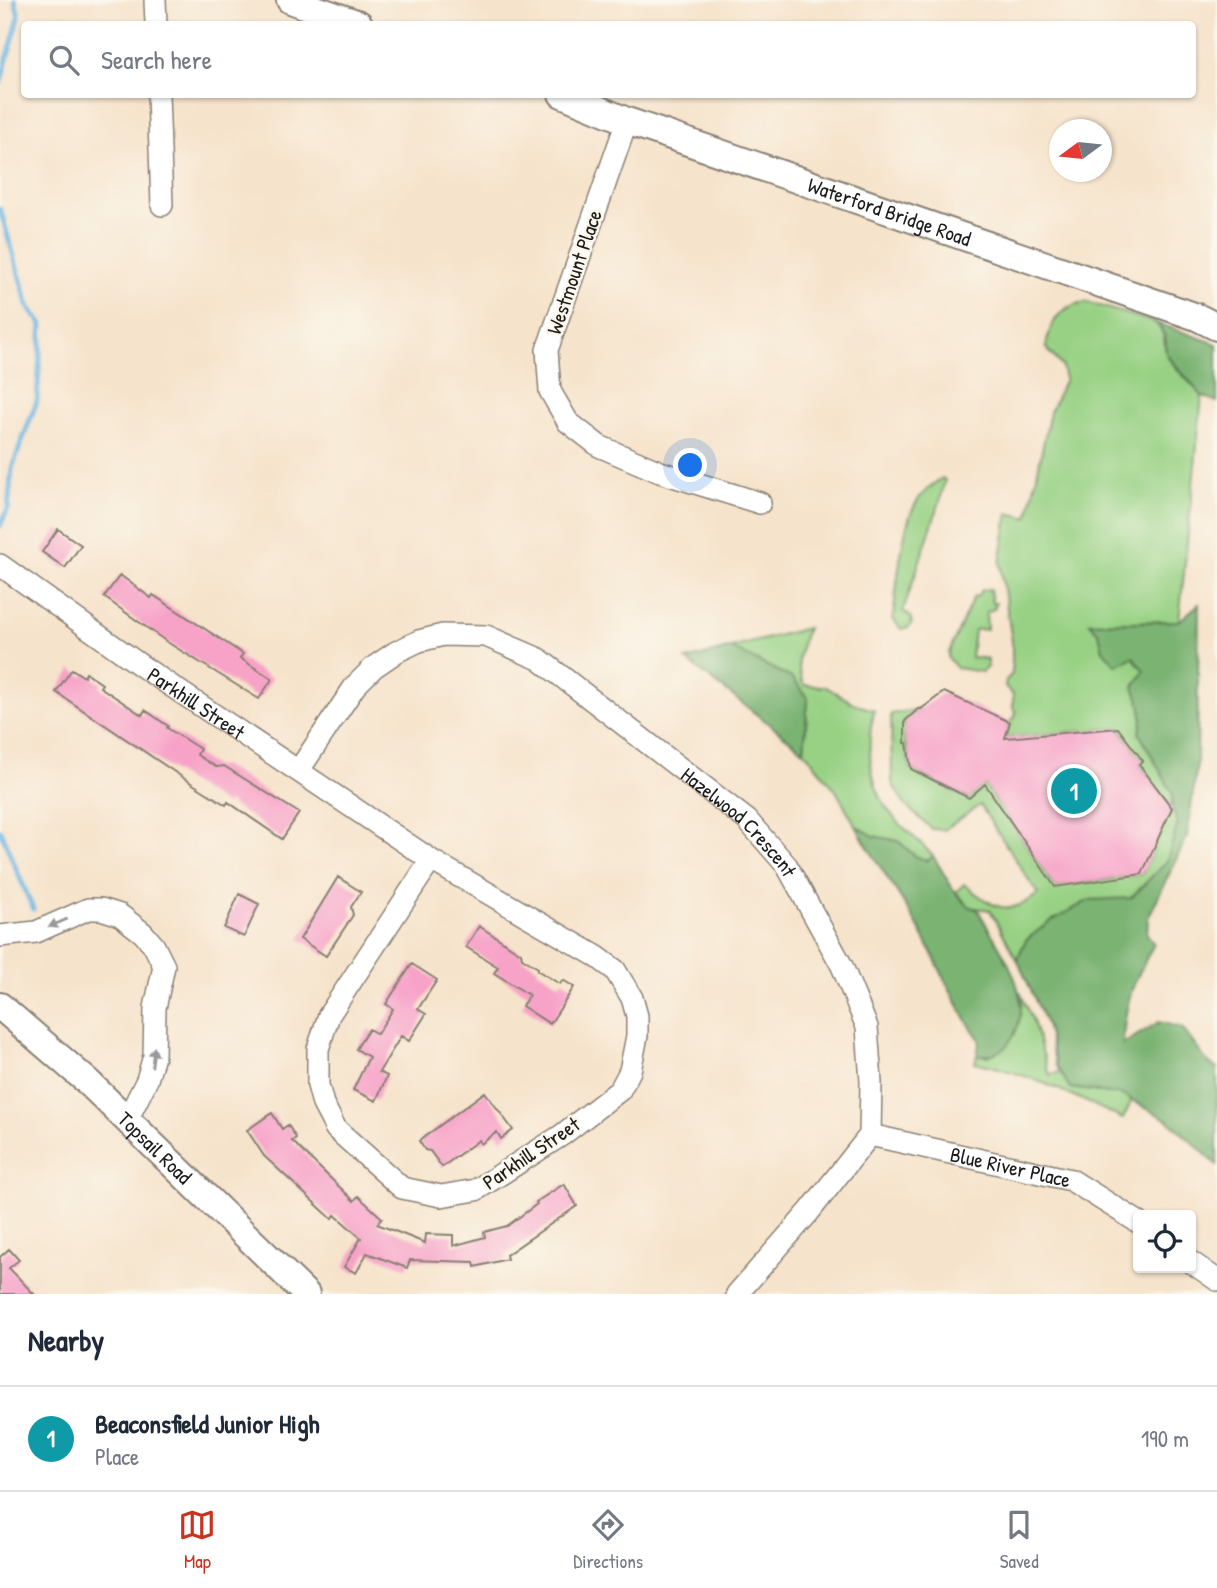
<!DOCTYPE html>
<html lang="en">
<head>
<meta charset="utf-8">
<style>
  :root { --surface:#fff; --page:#f6f6f7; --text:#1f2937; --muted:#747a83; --line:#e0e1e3; --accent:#c8321e }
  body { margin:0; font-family:"Patrick Hand",sans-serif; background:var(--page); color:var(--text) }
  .controls { position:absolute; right:21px; bottom:21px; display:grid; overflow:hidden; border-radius:7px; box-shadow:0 2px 5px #0004 }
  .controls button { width:63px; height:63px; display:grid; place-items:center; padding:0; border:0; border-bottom:2px solid var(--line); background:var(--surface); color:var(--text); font:35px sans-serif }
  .compass { position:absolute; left:1049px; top:119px; width:63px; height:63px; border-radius:50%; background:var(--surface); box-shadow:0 2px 5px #0004; rotate:255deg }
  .you { position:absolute; left:691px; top:466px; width:24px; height:24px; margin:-18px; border:5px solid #fff; border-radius:50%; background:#1a73e8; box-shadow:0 0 0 10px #1a73e833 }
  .badge { display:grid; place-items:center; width:46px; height:46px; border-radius:50%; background:var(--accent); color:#fff; font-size:23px; font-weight:700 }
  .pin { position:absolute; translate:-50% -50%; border:4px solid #fff; box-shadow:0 2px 7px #0006 }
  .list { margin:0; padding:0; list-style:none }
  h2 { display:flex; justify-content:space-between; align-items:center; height:91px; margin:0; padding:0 28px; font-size:30px }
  h2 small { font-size:23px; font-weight:400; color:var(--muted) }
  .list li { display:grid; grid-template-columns:46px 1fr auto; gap:21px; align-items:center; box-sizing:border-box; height:105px; padding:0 28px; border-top:2px solid var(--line) }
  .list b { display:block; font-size:26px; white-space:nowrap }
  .list p { margin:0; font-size:23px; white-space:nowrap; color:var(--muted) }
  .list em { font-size:23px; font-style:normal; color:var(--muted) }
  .icon { flex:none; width:38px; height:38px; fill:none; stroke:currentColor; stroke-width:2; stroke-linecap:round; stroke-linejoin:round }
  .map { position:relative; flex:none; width:1217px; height:1294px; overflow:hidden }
  .search { position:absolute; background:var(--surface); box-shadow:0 2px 5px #0004; left:21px; right:21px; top:21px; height:77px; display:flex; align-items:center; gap:18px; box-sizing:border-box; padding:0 24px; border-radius:7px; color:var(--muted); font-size:26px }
  .sheet { height:196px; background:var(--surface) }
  nav { display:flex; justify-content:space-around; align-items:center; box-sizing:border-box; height:98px; border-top:2px solid var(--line); background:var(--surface); font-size:19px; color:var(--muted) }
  nav a { display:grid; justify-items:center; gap:4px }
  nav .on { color:var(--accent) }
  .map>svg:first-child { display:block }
</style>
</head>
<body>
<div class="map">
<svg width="1217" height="1294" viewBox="0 0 1217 1294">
  <rect width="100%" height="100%" fill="#fbf7ec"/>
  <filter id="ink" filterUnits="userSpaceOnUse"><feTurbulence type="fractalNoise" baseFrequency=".0143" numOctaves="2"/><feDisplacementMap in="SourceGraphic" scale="14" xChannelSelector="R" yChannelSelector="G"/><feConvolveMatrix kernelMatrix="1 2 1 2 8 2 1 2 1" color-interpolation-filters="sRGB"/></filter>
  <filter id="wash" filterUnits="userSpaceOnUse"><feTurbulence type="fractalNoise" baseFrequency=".00686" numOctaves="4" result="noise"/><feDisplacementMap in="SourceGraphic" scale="28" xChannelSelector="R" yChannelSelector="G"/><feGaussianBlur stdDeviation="1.57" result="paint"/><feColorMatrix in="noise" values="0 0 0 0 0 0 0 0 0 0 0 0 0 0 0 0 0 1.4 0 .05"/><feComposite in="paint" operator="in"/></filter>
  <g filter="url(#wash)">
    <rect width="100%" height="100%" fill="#f6e3cb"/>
    <path fill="#98d184" stroke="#5a7650" stroke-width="2" d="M1086 302 1154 322C1170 336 1161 345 1168 357 1177 371 1191 383 1202 396L1179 621 1090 623 1099 633 1103 650 1133 657 1144 671 1134 687C1140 703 1146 717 1139 733L1173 794 1172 808 1178 823 1167 861 1131 898 1115 900 1026 940 1017 959 990 910 969 907 956 892 964 884C991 906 1008 919 1038 894L980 805 944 830 932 829 905 805 892 783 891 714 918 709 905 721V742L911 769 968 798 985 784 1055 887 1142 874 1172 808 1139 764 1142 761 1119 728 1005 738 1010 722 1015 717 1016 711 1013 709V695L1005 687 1006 680 1012 674V641L1000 564 1008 513 1028 518 1050 412 1065 379 1062 366 1046 348C1049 323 1061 305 1086 302Z
      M942 478 945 480 940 501 903 611 911 617 912 623 908 628 901 629 893 619C897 588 901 524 918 500 924 491 933 484 942 478Z
      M990 589 992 603H996L994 609 986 612 987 629 974 630 971 657 988 659V666L982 672 957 668 948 658 949 652 974 596 977 597 982 590Z
      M807 628C800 648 794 666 804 685L826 687 857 705 874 710C866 745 868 785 891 814 903 829 920 841 933 856L928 861 915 856 898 841 874 836 856 826 835 789 804 751 808 698 792 678 731 648Z
      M1020 992 1033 1021 1049 1074 1061 1072 1070 1088 1122 1095 1132 1100 1123 1119C1073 1095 1029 1074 975 1062L977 1055 990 1056 1022 1006Z"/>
    <path fill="#7ab372" stroke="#4b6847" stroke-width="2" d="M1154 322 1217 344V402L1202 396 1166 354V340L1161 328Z
      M1199 604 1197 764 1187 837 1148 918 1147 934 1154 944C1133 983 1125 998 1123 1044L1159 1022 1182 1028 1206 1060 1217 1069V1165L1168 1120 1122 1095 1070 1088 1056 1065 1046 1024 1017 959 1026 940 1049 922 1089 900 1131 898 1167 861 1178 823 1172 808 1173 794 1139 733C1146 717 1140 703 1134 687L1144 671 1133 657 1116 665 1103 650 1099 633 1089 623 1179 621Z
      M731 648 792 678 808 698 804 751 686 660Z
      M856 826 874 836 898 841 915 856 928 861 933 856C945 874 957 904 978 910 998 948 1041 1000 1010 1041 1002 1053 990 1056 977 1055L980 1040C950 999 934 950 907 908 890 880 871 855 856 826Z"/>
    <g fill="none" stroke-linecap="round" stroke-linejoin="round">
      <path stroke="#67b3e0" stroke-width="5" d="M0 84 19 17 15 0
        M0 209 29 308 42 324 37 401 12 468 8 509 0 526
        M0 830 33 909"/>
    </g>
    <g id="blocks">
      <path fill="#f7a2c7" d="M58 529 81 545 65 568 42 552Z
        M120 575 151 598 153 595 243 654 240 658 272 679 259 699 167 642 104 597Z
        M72 669 84 677 86 673 102 684 100 687 142 715 145 710 168 726 167 728 200 749 197 755 216 767 224 766 299 813 282 839 228 802 226 805 188 781 56 692Z
        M944 692 1010 722 1005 738 1118 728 1143 761 1139 764 1172 808 1142 874 1055 887 985 784 969 798 911 769 907 743H905V721L918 709H921Z
        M338 877 361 892 351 907 353 915 326 956 300 939Z
        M239 894 259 904 244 937 224 928Z
        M479 926 521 953 522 958 538 968 537 970 560 984 563 980 574 987 550 1024 522 1006 529 995 494 973 498 967 466 947Z
        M412 964 437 980 418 1009 426 1014 409 1041 401 1036 379 1072 387 1076 376 1101 353 1090 369 1057 356 1049 369 1029 377 1034 393 1009 386 1004Z
        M485 1092 513 1130 501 1139 497 1132 481 1144 479 1140 442 1167 430 1151 425 1150 419 1141Z
        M272 1113 282 1129 288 1125 296 1138 292 1141 354 1201 358 1196 382 1218 377 1224 425 1243 426 1234 453 1235V1246L485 1237 484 1232 507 1226 537 1204 536 1202 564 1184 577 1206 506 1255 507 1259 475 1267 474 1262 410 1260 407 1268 367 1253 356 1273 344 1267 361 1238 335 1215 332 1219 264 1156 247 1130Z
        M9 1249 19 1260 9 1268 34 1294H0V1257Z"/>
    </g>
  </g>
  <g filter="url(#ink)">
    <use href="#blocks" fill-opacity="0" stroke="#898074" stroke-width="2"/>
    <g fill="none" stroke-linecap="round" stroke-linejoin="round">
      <g stroke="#898074" stroke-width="24">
        <g id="minor">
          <path d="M155 0 156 24"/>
          <path d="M158 94 162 205"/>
          <path d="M627 121 547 350 550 391 568 422 599 446 660 472 760 503"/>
          <path id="s1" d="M0 565 143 667 431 860 596 956 615 970 632 998 637 1016V1036L630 1071 620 1090 562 1135 476 1190 441 1196 402 1188 336 1129 323 1104 318 1085V1049L329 1015 431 860"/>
          <path id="s2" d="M299 770 355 686 374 667 396 652 419 641 443 635 486 636 539 659 747 820 787 866 842 966 867 1027 871 1082 870 1135 809 1212 737 1294"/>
          <path d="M0 936 36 932 88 909H101L120 915 143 933 154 946 164 966 155 1008 154 1056 147 1080 127 1120"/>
          <path id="s3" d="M870 1135 1071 1180 1138 1222"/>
          <path d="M1191 1262 1217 1280"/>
        </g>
      </g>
      <g stroke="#898074" stroke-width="30">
        <g id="major">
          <path d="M290 0 359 24"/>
          <path id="s4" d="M562 94 627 121 1197 317 1217 327"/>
          <path id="s5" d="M0 1006 88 1082 306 1294"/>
        </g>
      </g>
      <use href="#minor" stroke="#fff" stroke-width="21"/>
      <use href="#major" stroke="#fff" stroke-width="26"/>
    </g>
    <defs><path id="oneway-solid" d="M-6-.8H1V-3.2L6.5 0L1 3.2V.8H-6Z" transform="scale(1.75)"/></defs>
    <g fill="#999">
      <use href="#oneway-solid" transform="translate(58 923) rotate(157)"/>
      <use href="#oneway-solid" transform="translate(153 1057) rotate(-83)"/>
    </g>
  </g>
  <g text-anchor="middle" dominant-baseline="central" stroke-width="5" stroke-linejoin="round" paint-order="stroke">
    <g font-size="21" fill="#1c1c1c" stroke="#fbf7ec">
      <text stroke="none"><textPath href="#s4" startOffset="348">Waterford Bridge Road</textPath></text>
      <text transform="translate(574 272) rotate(-71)">Westmount Place</text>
      <text stroke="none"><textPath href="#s1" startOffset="240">Parkhill Street</textPath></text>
      <text stroke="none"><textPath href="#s2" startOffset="564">Hazelwood Crescent</textPath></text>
      <text stroke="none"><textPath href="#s5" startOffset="210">Topsail Road</textPath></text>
      <text transform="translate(531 1153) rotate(-34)">Parkhill Street</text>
      <text stroke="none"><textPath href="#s3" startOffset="144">Blue River Place</textPath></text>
    </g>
  </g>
</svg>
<div class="controls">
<button><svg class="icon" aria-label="locate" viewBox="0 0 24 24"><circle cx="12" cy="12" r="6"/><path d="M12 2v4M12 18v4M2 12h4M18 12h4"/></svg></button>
</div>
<svg class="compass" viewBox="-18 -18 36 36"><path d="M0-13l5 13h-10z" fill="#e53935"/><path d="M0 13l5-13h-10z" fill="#747a83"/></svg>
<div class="you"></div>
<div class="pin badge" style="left:1074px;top:791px;background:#0f9aa8">1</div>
<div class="search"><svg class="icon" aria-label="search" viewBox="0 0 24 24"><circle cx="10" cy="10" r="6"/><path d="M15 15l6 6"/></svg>Search here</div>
</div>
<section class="sheet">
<h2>Nearby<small></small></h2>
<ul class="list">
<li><span class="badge" style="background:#0f9aa8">1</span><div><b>Beaconsfield Junior High</b><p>Place</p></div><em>190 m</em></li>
</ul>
</section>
<nav>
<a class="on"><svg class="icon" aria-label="map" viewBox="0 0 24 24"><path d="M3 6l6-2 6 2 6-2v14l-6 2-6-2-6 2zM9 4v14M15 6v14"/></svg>Map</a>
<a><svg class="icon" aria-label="directions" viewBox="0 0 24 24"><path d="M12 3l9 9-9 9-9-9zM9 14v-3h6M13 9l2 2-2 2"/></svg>Directions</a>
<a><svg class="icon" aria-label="saved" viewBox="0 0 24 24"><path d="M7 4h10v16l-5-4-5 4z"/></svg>Saved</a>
</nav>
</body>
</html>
